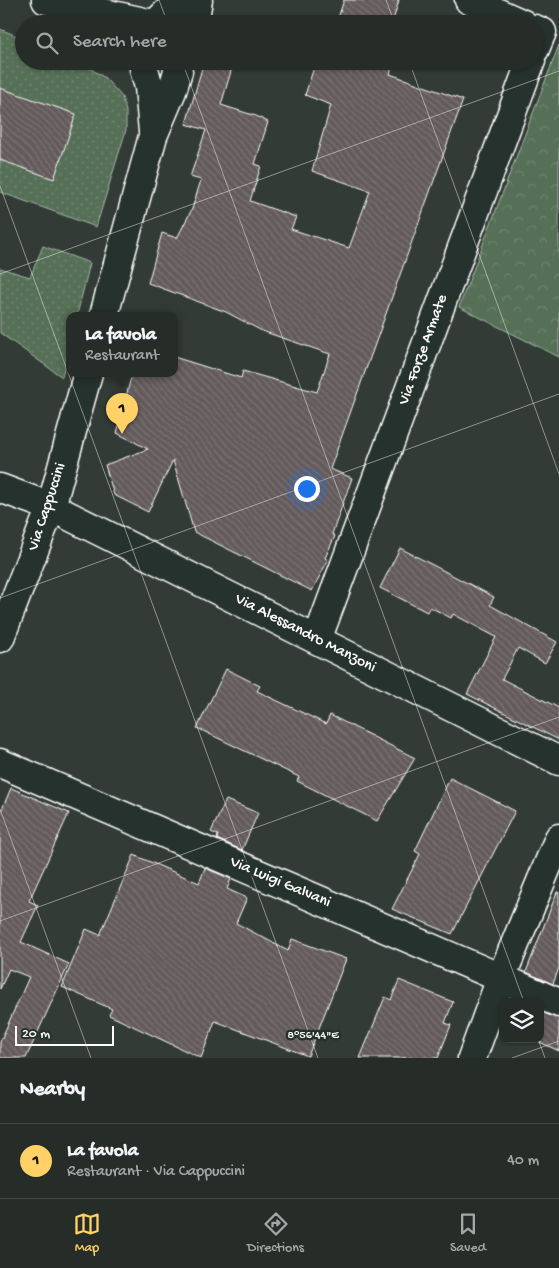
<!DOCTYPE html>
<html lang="en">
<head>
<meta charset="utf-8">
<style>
  :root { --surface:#262c28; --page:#323834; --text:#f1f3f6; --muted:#a4a7a8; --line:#424845; --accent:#ffd166 }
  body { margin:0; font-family:"Gochi Hand",sans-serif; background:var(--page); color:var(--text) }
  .controls { position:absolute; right:15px; bottom:15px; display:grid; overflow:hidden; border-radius:10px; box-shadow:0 1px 4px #0004 }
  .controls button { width:45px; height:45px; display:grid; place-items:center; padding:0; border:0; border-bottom:1px solid var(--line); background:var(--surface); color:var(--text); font:25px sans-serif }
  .scale { position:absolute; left:15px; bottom:12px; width:99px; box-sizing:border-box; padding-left:5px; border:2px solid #fff; border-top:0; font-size:14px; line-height:18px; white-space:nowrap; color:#fff; -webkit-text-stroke:4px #26332d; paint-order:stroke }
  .you { position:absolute; left:306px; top:488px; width:18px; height:18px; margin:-12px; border:4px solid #fff; border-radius:50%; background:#1a73e8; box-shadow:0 0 0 8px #1a73e833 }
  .badge { display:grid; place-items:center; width:32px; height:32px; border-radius:50%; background:var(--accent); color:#111; font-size:16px; font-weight:700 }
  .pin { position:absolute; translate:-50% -41px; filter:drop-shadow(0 1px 2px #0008) }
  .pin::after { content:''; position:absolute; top:26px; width:18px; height:15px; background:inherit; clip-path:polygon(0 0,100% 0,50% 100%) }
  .popup { position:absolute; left:66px; top:312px; width:112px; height:65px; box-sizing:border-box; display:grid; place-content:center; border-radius:10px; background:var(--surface); filter:drop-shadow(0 1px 4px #0005); font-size:16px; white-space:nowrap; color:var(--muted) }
  .popup b { font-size:19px; color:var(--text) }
  .popup::after { content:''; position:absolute; left:50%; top:100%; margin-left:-10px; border:10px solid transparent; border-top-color:var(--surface) }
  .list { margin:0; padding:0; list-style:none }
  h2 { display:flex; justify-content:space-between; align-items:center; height:65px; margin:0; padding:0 20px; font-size:21px }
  h2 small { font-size:16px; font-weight:400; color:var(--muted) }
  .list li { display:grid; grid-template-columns:32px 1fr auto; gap:15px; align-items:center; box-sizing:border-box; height:75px; padding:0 20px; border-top:1px solid var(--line) }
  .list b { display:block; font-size:19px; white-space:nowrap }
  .list p { margin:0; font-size:16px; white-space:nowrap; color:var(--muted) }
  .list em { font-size:16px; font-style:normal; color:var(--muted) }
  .icon { flex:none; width:28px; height:28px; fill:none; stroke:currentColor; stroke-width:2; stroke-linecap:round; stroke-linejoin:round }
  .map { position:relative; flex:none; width:559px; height:1058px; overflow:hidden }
  .search { position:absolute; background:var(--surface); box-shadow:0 1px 4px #0004; left:15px; right:15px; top:15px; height:55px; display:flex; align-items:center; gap:12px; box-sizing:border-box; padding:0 18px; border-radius:28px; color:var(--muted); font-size:19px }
  .sheet { height:140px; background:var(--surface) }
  nav { display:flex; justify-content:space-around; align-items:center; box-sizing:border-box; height:70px; border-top:1px solid var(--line); background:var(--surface); font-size:14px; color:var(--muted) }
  nav a { display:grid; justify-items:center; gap:2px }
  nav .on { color:var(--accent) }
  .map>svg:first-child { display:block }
</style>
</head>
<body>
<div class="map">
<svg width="559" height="1058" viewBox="0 0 559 1058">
  <defs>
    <pattern id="grass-dots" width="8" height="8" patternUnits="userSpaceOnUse" patternTransform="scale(1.25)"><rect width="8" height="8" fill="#547056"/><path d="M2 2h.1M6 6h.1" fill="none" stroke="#6e856f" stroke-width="1.8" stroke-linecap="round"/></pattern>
    <pattern id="forest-crowns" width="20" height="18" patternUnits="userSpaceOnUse" patternTransform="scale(1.25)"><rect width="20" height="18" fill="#547056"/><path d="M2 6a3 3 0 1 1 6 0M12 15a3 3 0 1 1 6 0" fill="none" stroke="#6e856f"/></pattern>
    <pattern id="building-back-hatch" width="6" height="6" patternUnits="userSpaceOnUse" patternTransform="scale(1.25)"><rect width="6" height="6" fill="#645a5c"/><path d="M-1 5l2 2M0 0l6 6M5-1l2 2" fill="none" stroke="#7b7374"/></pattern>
  </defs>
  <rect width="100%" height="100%" fill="#323b36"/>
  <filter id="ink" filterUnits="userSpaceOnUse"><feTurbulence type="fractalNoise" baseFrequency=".02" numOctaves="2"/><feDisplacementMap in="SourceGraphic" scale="10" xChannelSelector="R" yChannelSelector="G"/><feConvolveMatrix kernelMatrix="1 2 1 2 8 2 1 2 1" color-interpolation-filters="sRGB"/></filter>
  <g filter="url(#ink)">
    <path fill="url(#grass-dots)" stroke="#aab8aa" d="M0 29 24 39V61H79L105 78 122 97 126 111V130L96 227 0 192Z
      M43 246 90 263 77 315H70L69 347 62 377 0 333V268L30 277Z"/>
    <path fill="url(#forest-crowns)" stroke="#aab8aa" d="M559 45V357L459 307Z"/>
    <path fill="url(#building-back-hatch)" stroke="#fff" d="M344 0H399L392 24H336Z
      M204 61H234L221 105 256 116 268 122 255 164 261 166 250 201 296 217 291 229 349 248 370 191 312 171 331 105 305 95 316 61H394L390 74 463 100 330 469 352 478 332 534 335 536 325 558 328 560 312 591 194 532 173 460 148 512 114 495 105 465 148 449 117 433 132 373H174V357L241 378 243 371 317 392 330 354 262 331 226 312 148 283 162 233 177 238 192 209 201 180 190 177 206 130 186 124Z
      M0 88 76 114 54 179 0 160Z
      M400 548 494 597 490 605 557 642 545 663 518 648 502 679 559 708V740L467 694 496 637 453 614 451 618 430 607 427 612 380 588Z
      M226 669 260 686 257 691 326 724 330 715 415 758 377 821 297 781 299 777 197 728Z
      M450 778 515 811 452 934 392 909 420 854 415 851Z
      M11 788 69 813 29 901 38 905 21 942 69 964 26 1058H0V1042L29 977 9 969 0 989V814Z
      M226 800 258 813 242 850 217 839 218 835 211 832Z
      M134 855 199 883 205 868 231 879 227 889 247 898 236 923 288 951 292 939 346 959 308 1056 215 1021 201 1058 109 1015 112 1009 62 987 86 929 100 935Z
      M557 892H559V968L553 984 526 972Z
      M399 980 453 1002 445 1023 451 1025 438 1058H360L385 997 391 1000Z
      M540 1012 559 1018V1051L533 1039H540Z"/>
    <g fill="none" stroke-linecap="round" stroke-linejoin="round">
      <g stroke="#fff" stroke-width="31">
        <path id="minor" d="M46 0 153 24
          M469 0 523 24
          M156 23 180 0
          M194 24 198 0
          M535 29 542 32 535 49
          M144 69 149 87 153 132
          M104 315 153 136 172 91 178 71
          M0 488 51 507 559 761
          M0 638 51 507 88 373
          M317 640 531 61
          M0 763 559 1003
          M472 1058 501 978 559 838"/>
      </g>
      <use href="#minor" stroke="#26332d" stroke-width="28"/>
    </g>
  </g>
  <path fill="none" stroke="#fff" stroke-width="1" stroke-opacity="0.45" d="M159 0 168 24M386 0 395 24M182 61 524 1002M409 61 559 474M0 186 318 1058M0 274 559 71M0 598 559 394M0 809 91 1058M0 921 559 717M538 1039 545 1058M512 1058 559 1041"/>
  <g text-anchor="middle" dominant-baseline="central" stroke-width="5" stroke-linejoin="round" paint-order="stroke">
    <g font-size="16" fill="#fff" stroke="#26332d">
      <text transform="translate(424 350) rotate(-70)">Via Forze Armate</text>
      <text transform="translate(48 507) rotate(-72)">Via Cappuccini</text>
      <text transform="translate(305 634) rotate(27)">Via Alessandro Manzoni</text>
      <text transform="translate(280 883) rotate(23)">Via Luigi Galvani</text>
    </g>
  </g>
  <g font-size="12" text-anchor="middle" fill="#fff" stroke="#26332d" stroke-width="5" stroke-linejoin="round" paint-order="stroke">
    <text x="313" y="1038">8°56'44"E</text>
  </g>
</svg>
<div class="controls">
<button><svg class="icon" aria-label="layers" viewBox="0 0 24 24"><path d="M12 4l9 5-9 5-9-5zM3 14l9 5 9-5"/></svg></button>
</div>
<div class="scale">20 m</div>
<div class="you"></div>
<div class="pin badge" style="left:122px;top:434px">1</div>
<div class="popup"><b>La favola</b>Restaurant</div>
<div class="search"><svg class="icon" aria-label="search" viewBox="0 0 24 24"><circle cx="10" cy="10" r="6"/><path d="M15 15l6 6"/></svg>Search here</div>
</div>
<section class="sheet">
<h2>Nearby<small></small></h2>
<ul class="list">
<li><span class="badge">1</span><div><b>La favola</b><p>Restaurant · Via Cappuccini</p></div><em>40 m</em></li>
</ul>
</section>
<nav>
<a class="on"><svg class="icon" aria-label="map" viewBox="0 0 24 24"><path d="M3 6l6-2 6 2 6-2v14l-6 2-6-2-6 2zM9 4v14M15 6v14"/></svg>Map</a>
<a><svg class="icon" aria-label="directions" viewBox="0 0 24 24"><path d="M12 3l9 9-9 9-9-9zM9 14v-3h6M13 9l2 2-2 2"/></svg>Directions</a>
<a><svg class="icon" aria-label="saved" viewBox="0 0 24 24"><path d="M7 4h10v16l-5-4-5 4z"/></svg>Saved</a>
</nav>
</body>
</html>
